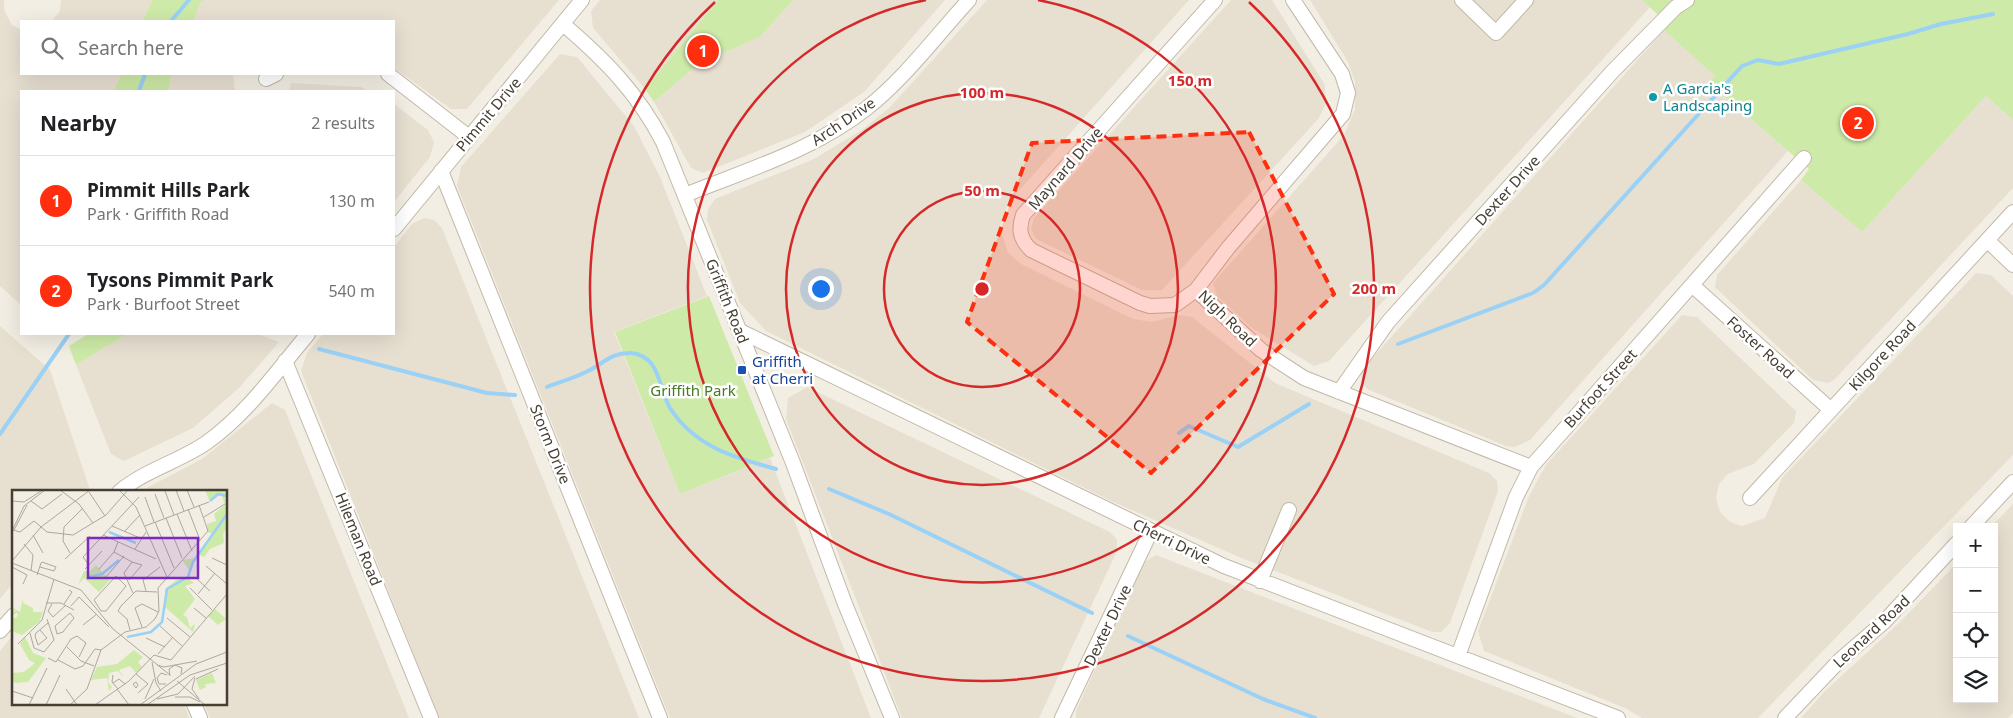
<!DOCTYPE html>
<html lang="en">
<head>
<meta charset="utf-8">
<style>
  :root { --surface:#fff; --page:#f6f6f6; --text:#202124; --muted:#757577; --line:#e0e0e0; --accent:#ff2e0e }
  body { margin:0; font-family:"Noto Sans",sans-serif; background:var(--page); color:var(--text) }
  .controls { position:absolute; right:15px; bottom:15px; display:grid; overflow:hidden; border-radius:0px; box-shadow:0 5px 20px #0002 }
  .controls button { width:45px; height:45px; display:grid; place-items:center; padding:0; border:0; border-bottom:1px solid var(--line); background:var(--surface); color:var(--text); font:25px sans-serif }
  .you { position:absolute; left:820px; top:288px; width:18px; height:18px; margin:-12px; border:4px solid #fff; border-radius:50%; background:#1a73e8; box-shadow:0 0 0 8px #1a73e833 }
  .badge { display:grid; place-items:center; width:32px; height:32px; border-radius:50%; background:var(--accent); color:#fff; font-size:16px; font-weight:700 }
  .pin { position:absolute; translate:-50% -50%; border:2px solid #fff; box-shadow:0 1px 5px #0006 }
  .list { margin:0; padding:0; list-style:none }
  h2 { display:flex; justify-content:space-between; align-items:center; height:65px; margin:0; padding:0 20px; font-size:21px }
  h2 small { font-size:16px; font-weight:400; color:var(--muted) }
  .list li { display:grid; grid-template-columns:32px 1fr auto; gap:15px; align-items:center; box-sizing:border-box; height:90px; padding:0 20px; border-top:1px solid var(--line) }
  .list b { display:block; font-size:19px; white-space:nowrap }
  .list p { margin:0; font-size:16px; white-space:nowrap; color:var(--muted) }
  .list em { font-size:16px; font-style:normal; color:var(--muted) }
  .icon { flex:none; width:28px; height:28px; fill:none; stroke:currentColor; stroke-width:2; stroke-linecap:round; stroke-linejoin:round }
  .map { position:relative; flex:none; width:2013px; height:718px; overflow:hidden }
  .search { position:absolute; background:var(--surface); box-shadow:0 5px 20px #0002; left:20px; top:20px; width:375px; height:55px; display:flex; align-items:center; gap:12px; box-sizing:border-box; padding:0 18px; border-radius:0px; color:var(--muted); font-size:19px }
  .panel { position:absolute; background:var(--surface); box-shadow:0 5px 20px #0002; left:20px; top:90px; width:375px; height:245px; border-radius:0px }
  .map>svg:first-child { display:block }
</style>
</head>
<body>
<div class="map">
<svg width="2013" height="718" viewBox="0 0 2013 718">
  <rect width="100%" height="100%" fill="#f3eee3"/>
  <path fill="#e7e0d1" d="M0 0H4V10L12 25 21 30V74H121L114 91H21V305L0 286Z
    M61 0H152L143 21H52L60 11Z
    M187 0H559L467 109H451L394 68V21H183Z
    M600 0H718L645 89 593 28 591 11Z
    M793 0H945L864 92 805 132 703 173 691 168 654 102 698 64 760 37Z
    M987 0H1189L1008 203 1000 227 1008 253 1021 264 1133 319 1152 322 1179 315 1192 317 1275 383 1489 473 1497 481 1498 491 1450 623 1441 632H1432L1239 557 1111 501 766 331 740 303 707 220 708 209 715 199 812 160 862 130 890 107Z
    M1231 0H1272L1325 85 1326 103 1319 118 1162 290H1142L1036 239 1031 229 1034 218Z
    M1310 0H1642L1650 7 1329 361 1314 366 1252 328 1217 296 1213 283 1344 135 1355 109V82L1348 62Z
    M1664 30 1716 76 1709 83 1788 151 1530 440 1515 447 1506 446 1369 390 1362 384 1361 371Z
    M560 54 577 57 634 126 660 177 707 296 614 332 680 494 770 458 871 718H670L457 186 461 167Z
    M172 74H233L235 91H168Z
    M291 83 361 87 369 91H289Z
    M1986 96 2013 120V188L1834 380 1828 383 1813 380 1715 287 1717 275 1801 180 1862 232Z
    M394 104 428 130 434 142 430 157 394 202Z
    M424 218 434 220 442 228 639 718H439L301 371 307 353 323 334H394V247L412 224Z
    M1976 273 1991 275 2013 296V455L1758 718H1642L1625 708 1484 651 1478 631 1529 496 1546 465 1682 315 1697 317 1796 411 1794 423 1754 464 1728 474 1719 484 1716 498 1720 512 1730 522 1742 526 1765 518 1782 478Z
    M0 326 50 370 90 490 14 492V582L0 599Z
    M127 334H258L279 342 239 388 193 428 124 461 111 454 76 365Z
    M807 387 1110 532 1117 540V551L1039 718H902L786 419 788 398Z
    M272 403 285 410 409 718H210L204 704H226V492H139L202 459Z
    M2013 504V713L2008 718H1801L1825 691 1899 623 1957 563V699H1994V527H1991Z
    M1156 555 1577 718H1076V711L1143 563Z
    M14 634V704H184L189 718H0V651Z"/>
  <path fill="#ceeaa8" d="M152 0H205L201 1 193 21H143Z
    M718 0H793L760 37 698 64 654 102 645 89Z
    M1642 0H2013V120L1986 96 1862 232 1801 180 1809 169 1709 83 1715 76 1664 30 1669 25Z
    M121 74H172L168 91H114Z
    M709 296 774 456 680 494 615 332Z
    M88 334H127L76 365 69 346Z"/>
  <g fill="none" stroke-linecap="round" stroke-linejoin="round">
    <path stroke="#9ad1f5" stroke-width="4" d="M171 21 189 0
      M139 91 145 74
      M1398 344 1533 293 1544 285 1742 66 1758 60 1779 64 1908 34 1941 24 1993 14
      M319 349 487 393 515 395
      M547 387C560 382 574 378 586 372 602 365 611 352 631 353 661 356 658 388 670 408 695 447 735 458 776 469
      M1179 433 1189 426 1238 447 1309 404
      M0 434 69 334
      M829 489 889 514 1092 613
      M1128 636 1263 699 1315 718"/>
    <g stroke="#c2b8a8" stroke-width="16">
      <path id="minor" d="M1215 0 1023 215C1018 230 1020 239 1031 250L1140 303 1150 306 1175 305 1196 290 1228 248 1343 114 1348 93 1342 74 1293 0
        M1462 0 1496 33 1526 0
        M563 24C605 60 637 92 663 142L793 463 845 604 892 718
        M388 74 469 137
        M266 79 276 74
        M441 171 660 718
        M685 195C747 170 814 150 867 108 905 78 936 36 969 0
        M394 229 582 0
        M1987 240 2013 265
        M1692 285 1831 410
        M1196 290 1261 350 1304 378 1531 467
        M740 331 1224 566 1618 718
        M285 361 431 718
        M1339 392 1388 322 1612 72 1676 7 1687 0
        M119 492C145 470 178 462 206 443 247 414 276 372 308 334
        M1750 498 2013 212
        M1971 527 2013 482
        M1260 581 1289 510
        M0 631 14 615
        M1458 656 1516 497 1531 467 1804 158
        M194 704 200 718
        M1062 718 1151 531
        M1785 718 1841 659 1884 622 1957 543"/>
    </g>
    <use href="#minor" stroke="#fff" stroke-width="14"/>
  </g>
  <path fill="#ff2e0e" fill-opacity="0.2" stroke="#ff2e0e" stroke-width="4" stroke-dasharray="10 6" stroke-linejoin="round" d="M1249 132 1334 294 1151 473 967 322 1032 143Z"/>
  <g fill="none" stroke="#d62828" stroke-width="2.5">
    <circle cx="982" cy="289" r="98"/>
    <circle cx="982" cy="289" r="196"/>
    <path d="M1038 0A294 294 0 1 1 926 0"/>
    <path d="M1249 2A392 392 0 1 1 715 2"/>
  </g>
  <circle fill="#0f9aa8" stroke="#fff" stroke-width="2" cx="1653" cy="97" r="5"/>
  <rect fill="#1a4fb4" stroke="#fff" stroke-width="2" x="737" y="365" width="10" height="10" rx="2.5"/>
  <g text-anchor="middle" dominant-baseline="central" stroke-width="5" stroke-linejoin="round" paint-order="stroke">
    <g font-size="15" fill="#0d838f" stroke="#fff" text-anchor="start">
      <text x="1663" y="88">A Garcia's<tspan x="1663" dy="17">Landscaping</tspan></text>
    </g>
    <g font-size="15" fill="#453e33" stroke="#fff">
      <text transform="translate(488 114) rotate(-50)">Pimmit Drive</text>
      <text transform="translate(843 121) rotate(-34)">Arch Drive</text>
      <text transform="translate(1065 168) rotate(-49)">Maynard Drive</text>
      <text transform="translate(1507 190) rotate(-48)">Dexter Drive</text>
      <text transform="translate(728 301) rotate(68)">Griffith Road</text>
      <text transform="translate(1228 318) rotate(44)">Nigh Road</text>
      <text transform="translate(1761 347) rotate(42)">Foster Road</text>
      <text transform="translate(1882 355) rotate(-47)">Kilgore Road</text>
      <text transform="translate(1600 388) rotate(-48)">Burfoot Street</text>
      <text transform="translate(551 444) rotate(68)">Storm Drive</text>
      <text transform="translate(359 539) rotate(68)">Hileman Road</text>
      <text transform="translate(1172 541) rotate(26)">Cherri Drive</text>
      <text transform="translate(1107 625) rotate(-64)">Dexter Drive</text>
      <text transform="translate(1871 631) rotate(-43)">Leonard Road</text>
    </g>
    <g font-size="15" fill="#164399" stroke="#fff" text-anchor="start">
      <text x="752" y="361">Griffith<tspan x="752" dy="17">at Cherri</tspan></text>
    </g>
    <g font-size="15" fill="#457a23" stroke="#fff">
      <text x="693" y="390">Griffith Park</text>
    </g>
  </g>
  <g transform="translate(12 490)">
    <rect width="215" height="215" fill="#f3eee3"/>
    <path d="M193 0H215V38L211 44 212 53 198 59 192 67 185 64 202 45 196 42 195 34 204 31 202 24 213 15 209 4 198 12ZM182 68 177 89 182 93 173 96 183 109 171 125 175 127 178 138 183 134 181 142 153 117V99L166 89 175 88 177 80 170 70ZM84 75 98 90 87 102 72 88 66 95 72 81 77 82ZM11 108V113L21 118V122H30L32 117 28 131 10 145 0 141V127L4 128 6 125 5 123 0 126V119L4 122 0 117 8 122ZM203 119 214 129 206 135 196 126ZM13 147 21 163 34 168 16 192 4 193 1 192 0 183 12 182 23 173 17 170 8 154ZM122 160 131 167 126 172 130 177 124 183 118 176 107 180 112 188 106 181 97 183 96 192 100 197 97 201 95 188 79 190 85 177 105 174ZM200 183 204 193 193 194 194 197 188 200 184 190Z" fill="#ceeaa8"/>
    <path fill="none" stroke="#9ad1f5" stroke-width="2.5" d="M198 11 206 4 215 6M97 42 124 53M77 87 90 84 107 70M115 147 139 142 150 132 155 99 176 87 181 72 215 24"/>
    <path fill="none" stroke="#ada89d" stroke-width="1" d="M48 0 67 14 81 33M107 0 124 17 155 87M164 0 172 21M175 0 182 17M153 1 162 25M77 2 93 26M143 4 152 28M133 7 142 32M0 11 12 12 29 1M19 11 30 19 50 4M176 19 188 50M165 24 180 61M192 27 213 14M154 28 170 68M143 32 162 78M100 36 128 48M133 36 197 12M1 40 8 42 22 31 35 42 61 45 94 25 116 0M2 40 15 15M0 41 12 16 33 0M112 42 128 25M21 45 31 63M91 45 144 69M12 54 21 65 19 81M123 59 134 42M102 62 120 72M58 63 51 51 52 37 71 18M200 68 215 75M53 69 78 46M0 71 29 37 78 0M120 72 112 83 121 103M0 73 69 100 101 139 158 185M77 75 71 67 127 7M194 76 215 94M0 77 15 85 11 94M73 79 90 61M87 79 102 62 106 52M25 85 29 73 30 72 44 77 42 81 28 77M104 86 114 96 94 121H89L82 110ZM93 88 112 66M184 88 198 101M117 90 130 75 120 72M178 98 200 120M134 101 131 90 148 77M186 104 203 83M34 113H49L62 120M40 114 36 121 41 127 54 115M52 114 60 102 57 100M59 116 67 107 97 137M182 118 194 128M58 123 62 128 51 142 45 144 43 136ZM155 128 178 147M71 135 85 124M148 136 170 156M130 137 123 118 130 114 146 122M28 140 35 148 26 155 23 146 24 143 36 133M118 140 115 129 106 121 109 116 124 101 145 102M18 143 22 158 32 162 42 150 35 129M134 148 153 157M6 154 30 130 42 89M55 157 69 171 82 176M146 164 161 147M36 168 44 172 59 149 65 146 74 153 67 167M46 170 63 179 71 176 83 159 89 160M140 172 144 193 149 201M145 175 152 177 185 171M124 184 136 194 126 203M101 185 100 192 106 199M158 186 157 179 163 175 170 178 169 184M183 188 180 199 187 209M184 189 206 179M165 191 193 215M124 192 126 195 124 198 121 194ZM101 193 107 189 113 194M154 194H147L145 188 149 183 155 185M54 199 65 215M105 199 117 215M0 201 21 208M163 207H178L188 212M133 209 142 189M145 209 166 204 183 186M17 215 35 178M34 215 48 185M58 215 75 199 89 160 113 142 134 137 143 129 147 121 146 98 196 41 187 15M83 215 117 191 142 165 159 170 215 104M128 215 184 174 215 162M135 215 178 185 215 173"/>
    <path fill="#7b2cbf" fill-opacity="0.15" stroke="#7b2cbf" stroke-width="2.5" d="M76 48H186V88H76Z"/>
    <rect width="215" height="215" fill="none" stroke="#453e33" stroke-width="2.5"/>
  </g>
  <circle cx="982" cy="289" r="8" fill="#d62828" stroke="#fff" stroke-width="2.5"/>
  <g font-size="15" text-anchor="middle" font-weight="bold" fill="#d62828" stroke="#fff" stroke-width="5" stroke-linejoin="round" paint-order="stroke">
    <text x="1190" y="86">150 m</text>
    <text x="982" y="98">100 m</text>
    <text x="982" y="196">50 m</text>
    <text x="1374" y="294">200 m</text>
  </g>
</svg>
<div class="controls">
<button>+</button>
<button>−</button>
<button><svg class="icon" aria-label="locate" viewBox="0 0 24 24"><circle cx="12" cy="12" r="6"/><path d="M12 2v4M12 18v4M2 12h4M18 12h4"/></svg></button>
<button><svg class="icon" aria-label="layers" viewBox="0 0 24 24"><path d="M12 4l9 5-9 5-9-5zM3 14l9 5 9-5"/></svg></button>
</div>
<div class="you"></div>
<div class="pin badge" style="left:703px;top:51px">1</div>
<div class="pin badge" style="left:1858px;top:123px">2</div>
<div class="search"><svg class="icon" aria-label="search" viewBox="0 0 24 24"><circle cx="10" cy="10" r="6"/><path d="M15 15l6 6"/></svg>Search here</div>
<section class="panel">
<h2>Nearby<small>2 results</small></h2>
<ul class="list">
<li><span class="badge">1</span><div><b>Pimmit Hills Park</b><p>Park · Griffith Road</p></div><em>130 m</em></li>
<li><span class="badge">2</span><div><b>Tysons Pimmit Park</b><p>Park · Burfoot Street</p></div><em>540 m</em></li>
</ul>
</section>
</div>
</body>
</html>
